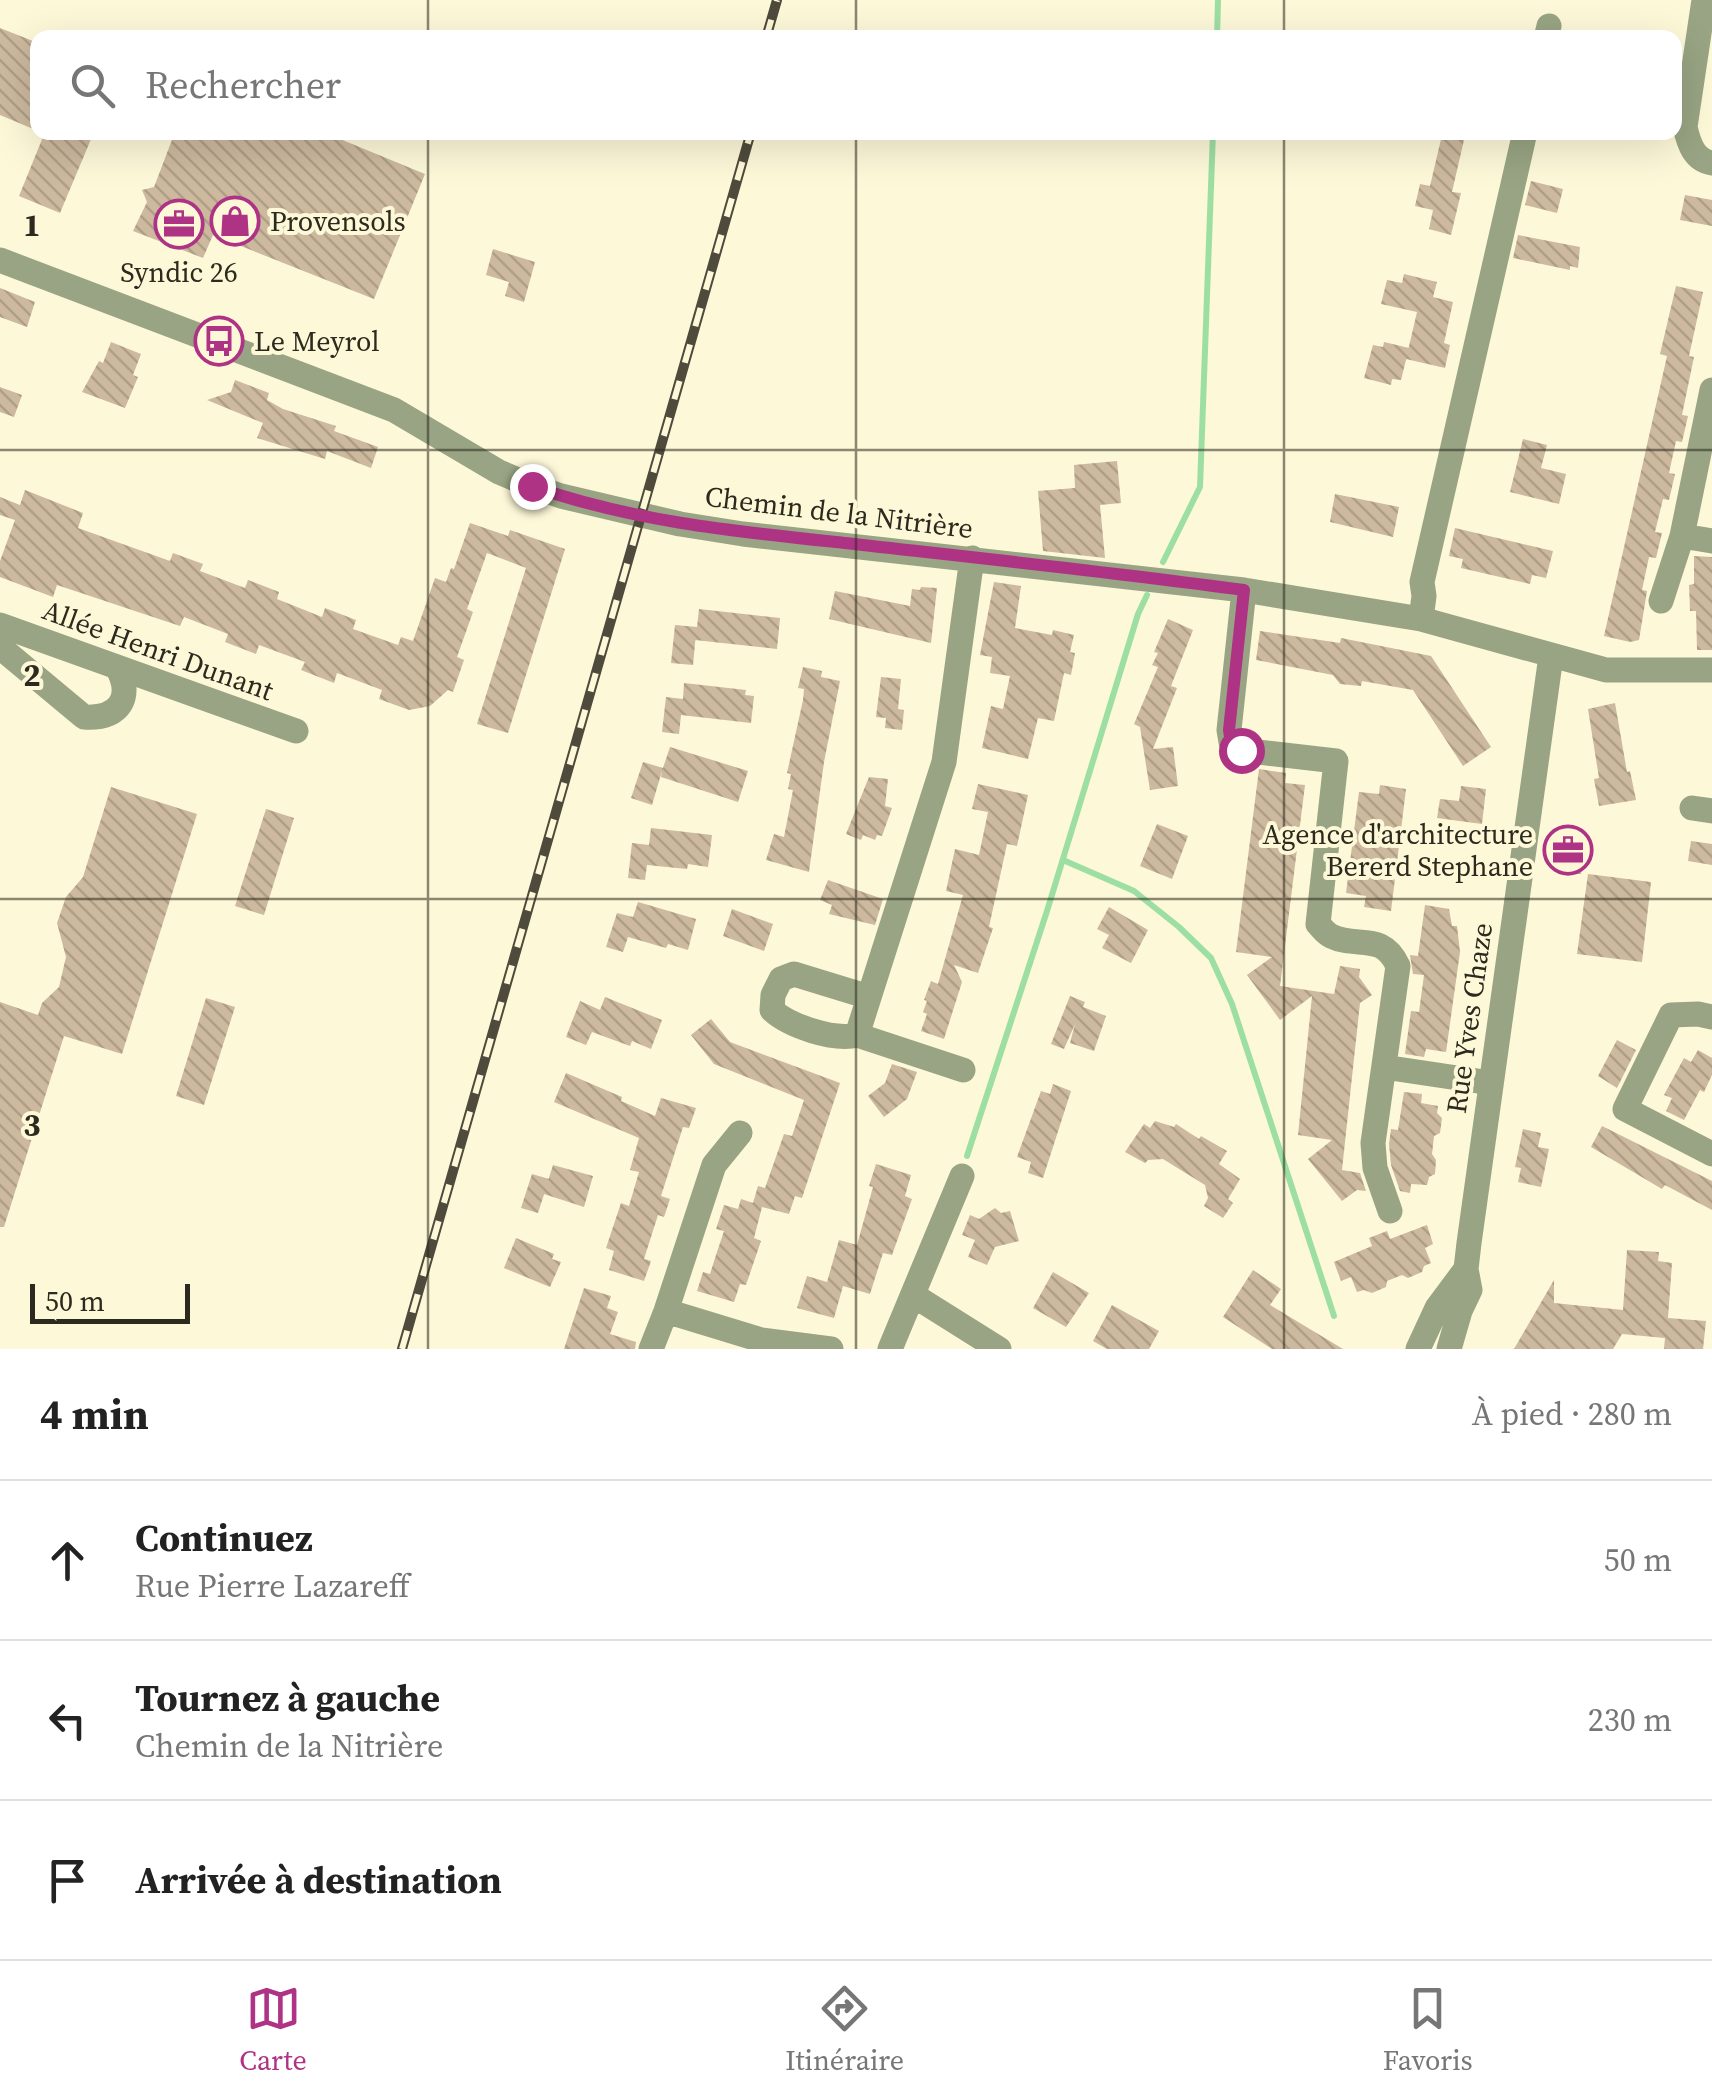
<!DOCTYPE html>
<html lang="fr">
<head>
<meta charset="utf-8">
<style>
  :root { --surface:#fff; --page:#f6f6f6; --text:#222; --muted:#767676; --line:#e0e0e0; --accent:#af3385 }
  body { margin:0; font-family:"Source Serif 4",serif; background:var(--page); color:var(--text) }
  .scale { position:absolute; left:30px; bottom:25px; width:160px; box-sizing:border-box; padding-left:10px; border:5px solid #2c2a1e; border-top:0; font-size:28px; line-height:35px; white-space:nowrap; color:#2c2a1e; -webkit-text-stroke:8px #fdf8d8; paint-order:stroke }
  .stop { position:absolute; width:30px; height:30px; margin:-22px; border:8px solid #af3385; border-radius:50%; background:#fff }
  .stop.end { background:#af3385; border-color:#fff; box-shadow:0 2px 10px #0008 }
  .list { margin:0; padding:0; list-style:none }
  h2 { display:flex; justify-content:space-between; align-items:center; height:130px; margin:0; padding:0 40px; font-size:42px }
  h2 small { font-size:32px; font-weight:400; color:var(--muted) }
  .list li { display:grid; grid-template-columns:65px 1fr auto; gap:30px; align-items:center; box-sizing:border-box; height:160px; padding:0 40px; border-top:2px solid var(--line) }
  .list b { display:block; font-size:38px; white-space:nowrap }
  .list p { margin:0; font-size:32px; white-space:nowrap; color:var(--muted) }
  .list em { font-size:32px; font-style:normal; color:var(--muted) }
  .icon { flex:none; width:55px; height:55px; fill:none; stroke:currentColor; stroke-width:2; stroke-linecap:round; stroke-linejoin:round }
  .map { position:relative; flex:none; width:1712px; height:1349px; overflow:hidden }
  .search { position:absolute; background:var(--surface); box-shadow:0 10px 40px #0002; left:30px; right:30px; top:30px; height:110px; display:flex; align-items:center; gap:25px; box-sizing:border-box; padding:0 35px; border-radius:20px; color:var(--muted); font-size:38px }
  .sheet { height:610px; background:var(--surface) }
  nav { display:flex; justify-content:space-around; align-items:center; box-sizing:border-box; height:140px; border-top:2px solid var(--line); background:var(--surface); font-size:28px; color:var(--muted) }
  nav a { display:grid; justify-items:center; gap:5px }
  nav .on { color:var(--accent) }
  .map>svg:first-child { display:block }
</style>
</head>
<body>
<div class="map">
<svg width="1712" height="1349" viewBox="0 0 1712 1349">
  <defs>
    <pattern id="building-back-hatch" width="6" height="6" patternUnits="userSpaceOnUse" patternTransform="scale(2.5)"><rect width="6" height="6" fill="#ccb99e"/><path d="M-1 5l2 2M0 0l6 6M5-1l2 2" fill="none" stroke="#af9f88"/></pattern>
  </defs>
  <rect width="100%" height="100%" fill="#fdf8d8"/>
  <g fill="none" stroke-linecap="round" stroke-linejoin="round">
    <path stroke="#9ddfa3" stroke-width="6" d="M1217 38 1218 0
      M1163 562 1200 487 1213 132
      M1063 860 1134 891 1179 927 1211 958 1232 1004 1334 1316
      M967 1156 1047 911 1138 614 1147 595"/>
  </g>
  <path fill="url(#building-back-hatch)" d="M0 28 38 43V131L0 115Z
    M45 132H94L60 213 19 196Z
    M175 132H323L425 174 374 299 213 235 203 258 133 231 147 202 142 190 154 187Z
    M1442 135 1464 140 1452 192 1461 193 1451 235 1429 229 1433 210 1415 206 1420 184 1430 186Z
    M1531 181 1563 189 1557 213 1525 205Z
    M1685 195 1712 200V226L1680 220Z
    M1518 235 1580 247 1578 268 1570 266V270L1513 258Z
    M493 249 535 262 524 302 505 296 509 282 486 275Z
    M1404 274 1437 282 1433 297 1453 302 1444 343 1450 345 1445 368 1406 359 1417 312 1381 304 1387 280 1402 283Z
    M1676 286 1703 292 1689 356 1694 357 1682 415 1688 416 1682 442 1676 441 1669 473 1675 474 1669 500 1663 499 1655 532 1662 533 1656 558 1649 557 1642 590 1647 591 1639 640 1630 642 1604 636 1667 356 1660 354Z
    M0 288 35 302 27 327 0 317Z
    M111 342 141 354 133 375 138 377 125 408 82 392 99 361 103 363Z
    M1384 342 1409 348 1401 380 1392 379 1391 385 1364 378 1373 345 1383 347Z
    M235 380 269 393 267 400 283 409 336 426 334 431 378 447 371 468 327 451 325 459 257 438 263 423 207 400 231 392Z
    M0 387 22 395 14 417 0 412Z
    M1523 439 1547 445 1541 468 1566 474 1559 504 1510 492Z
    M1117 461 1121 503 1100 505 1105 558 1043 551 1038 491 1075 488 1074 465Z
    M25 490 83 513 78 528 170 561 173 553 203 564 200 571 245 588 248 580 279 592 277 599 322 617 325 608 356 620 353 629 398 645 401 637 413 641 435 578 446 582 451 568 454 569 470 523 508 536 510 530 565 549 508 733 477 724 526 568 487 553 467 609 473 612 457 657 464 660 453 692 448 690 430 706 409 710 379 699 382 690 337 673 334 683 301 670 305 662 259 645 256 654 225 642 228 634 184 617 180 626 57 585 53 597 0 577V561L15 520 0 515V497L20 505Z
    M1335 494 1399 507 1393 537 1330 522Z
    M1455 528 1553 551 1546 578 1532 575 1530 584 1461 568 1463 559 1449 556Z
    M1694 556 1712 557V650H1697L1696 611H1690L1689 585 1694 584Z
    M994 582 1021 586 1015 628 1052 635 1053 630 1074 635 1070 652 1075 653 1071 675 1064 673 1054 721 1038 718 1028 759 982 748 991 706 1003 709 1010 676 990 673 992 657 980 655Z
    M921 587 937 588 931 643 829 619 835 591 910 606 912 589 920 590Z
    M699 609 780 618 777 649 695 640 696 633 693 665 671 663 675 625 697 627Z
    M1168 619 1193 630 1171 686 1177 688 1153 749 1173 747 1178 786 1150 790 1140 727 1134 724 1158 667 1152 665 1158 653 1154 652Z
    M1260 631 1340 643 1341 638 1431 656 1491 747 1463 766 1413 690 1362 681 1361 686 1340 684 1333 675 1256 660Z
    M803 667 822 671 821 677 840 681 824 762 809 872 766 860 774 834 784 837 793 790 788 789 791 774 787 773 803 700 804 689 798 688Z
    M881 677 901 679 898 709 904 710 902 730 885 728 886 718 876 717Z
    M684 683 746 690 745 695 754 696 751 723 681 715 679 734 662 732 666 697 683 699Z
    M1615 703 1627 772 1630 771 1636 800 1599 806 1594 779 1599 778 1588 709Z
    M670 747 748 771 738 802 661 777 662 771 652 805 631 798 643 762 663 768Z
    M1259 769 1286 773 1285 783 1305 785 1280 986 1334 994 1340 966 1360 969 1359 977 1372 995 1360 1003 1342 1170 1360 1173 1366 1191 1357 1190 1342 1201 1308 1159 1332 1140 1298 1135 1312 996 1280 1020 1247 975 1272 957 1236 952Z
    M869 777 888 779 885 806 892 808 882 836 877 835 875 840 863 835 861 840 846 834Z
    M978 784 1028 795 1017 846 1007 844 989 927 993 928 978 973 954 965 962 982 944 1039 921 1031 927 1014 923 1012 927 1001 924 1000 931 981 938 984 963 895 946 891 955 849 979 855 988 812 972 809Z
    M1380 785 1406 789 1391 911 1364 907 1366 896 1346 893 1359 792 1379 794Z
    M1461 786 1486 789 1482 824 1437 818 1440 799 1459 801Z
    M111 787 197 814 122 1054 64 1036 4 1227H0V1002L38 1015 42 1003 59 987 66 957 57 923 66 897 83 877Z
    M266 809 294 818 264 915 235 906Z
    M1157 824 1188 836 1172 879 1140 866Z
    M651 828 712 835 708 867 688 864 687 869 647 865 645 880 628 878 632 843 649 845Z
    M1557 838 1584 840 1581 874 1554 872Z
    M1691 841 1712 844V865L1688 861Z
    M1588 874 1651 882 1642 962 1577 954Z
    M828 880 883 899 875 925 829 914 832 905 820 900Z
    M638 902 696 919 688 950 668 944 666 948 628 937 623 952 606 947 617 913 633 917Z
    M1425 905 1449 909 1452 926H1457L1460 952 1446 1052 1426 1049 1424 1057 1405 1054 1411 1011 1419 1012 1424 975 1413 974 1410 955 1418 956Z
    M1109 907 1148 930 1131 963 1102 948 1109 935 1097 929Z
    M732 909 773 924 764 951 723 936Z
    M1070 996 1085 1002 1083 1007 1106 1016 1094 1051 1070 1043 1075 1024 1064 1049 1051 1044Z
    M605 997 662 1020 651 1049 632 1041 630 1046 592 1032 586 1045 566 1037 580 1001 600 1010Z
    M206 998 235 1007 204 1105 176 1096Z
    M711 1019 730 1042 840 1083 802 1198 795 1196 789 1214 762 1207 754 1238 761 1241 746 1285 740 1284 734 1302 697 1291 703 1272 710 1274 716 1255 724 1231 716 1229 724 1205 738 1209 741 1199 753 1203 758 1186 765 1188 784 1134 792 1136 804 1100 714 1064 691 1035Z
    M1617 1040 1636 1050 1617 1088 1598 1076Z
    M1698 1050 1712 1058V1075L1704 1092 1700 1090 1684 1120 1666 1111 1672 1098 1664 1095 1684 1058 1691 1062Z
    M892 1064 917 1072 907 1099 884 1117 868 1096 885 1083Z
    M566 1073 622 1097 621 1101 655 1116 661 1098 696 1108 689 1128 683 1127 661 1196 670 1199 664 1217 658 1215 644 1259 651 1261 644 1281 609 1270 614 1251 606 1248 621 1203 629 1206 639 1172 630 1170 639 1138 554 1102Z
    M1053 1084 1071 1091 1043 1178 1028 1173 1031 1162 1017 1157 1041 1091 1050 1094Z
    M1404 1092 1422 1094 1421 1103 1438 1106 1437 1113 1442 1118 1440 1133 1434 1136 1432 1154 1436 1160 1435 1174 1429 1177 1427 1185 1411 1184 1410 1193 1400 1191 1391 1165 1389 1144 1391 1129 1398 1130Z
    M1155 1121 1174 1127 1176 1124 1199 1139 1201 1136 1227 1151 1219 1164 1240 1179 1228 1199 1233 1203 1223 1218 1204 1206 1208 1198 1205 1185 1163 1159 1148 1160 1145 1163 1125 1152 1144 1124 1150 1128Z
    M1602 1126 1712 1181V1210L1665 1185 1662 1189 1591 1147Z
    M1523 1129 1541 1133 1538 1147 1549 1149 1541 1187 1518 1182 1521 1168 1515 1167Z
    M876 1164 911 1175 905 1196 912 1199 892 1255 883 1253 870 1294 843 1286 834 1318 797 1308 807 1276 827 1282 839 1240 857 1245 873 1187 869 1186Z
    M553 1165 593 1176 584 1207 544 1194Z
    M532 1174 549 1179 538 1213 521 1208Z
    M995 1208 1001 1213 1010 1211 1019 1241 995 1247 987 1265 968 1257 975 1240 962 1235 970 1215 979 1219Z
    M1427 1225 1433 1244 1425 1248 1431 1263 1424 1266 1422 1272 1408 1278 1402 1275 1387 1281 1386 1287 1372 1293 1364 1290 1357 1292 1351 1277 1341 1281 1334 1262 1372 1246 1369 1238 1387 1231 1390 1239Z
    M516 1238 554 1254 552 1259 561 1262 550 1287 504 1268Z
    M1627 1250 1659 1252 1658 1261 1672 1263 1668 1318 1706 1321 1703 1349H1664L1665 1338 1622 1334 1613 1349H1514L1554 1280V1303L1623 1310Z
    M1253 1270 1281 1289 1270 1305 1343 1349H1272L1223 1317Z
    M1053 1272 1089 1293 1066 1327 1033 1308Z
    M584 1288 611 1296 607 1308 618 1312 610 1334 636 1342 635 1349H564Z
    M1112 1305 1159 1331 1149 1349H1107L1093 1341Z"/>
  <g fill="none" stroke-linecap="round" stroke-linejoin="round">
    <path stroke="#98a483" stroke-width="25" d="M1704 0 1685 127C1689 144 1694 160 1712 163
      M1546 38 1549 26
      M0 260 394 410 499 472 532 486 561 496 680 524 743 534 1244 590 1421 619 1606 670H1712
      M1712 390 1682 536 1712 541
      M1244 590 1229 730 1231 742 1241 750 1336 761 1318 924C1322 928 1325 933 1331 936 1357 949 1382 931 1398 966L1373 1143 1375 1168 1390 1211
      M1661 601 1682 536
      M1421 619 1424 596 1422 582 1525 132
      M0 625 296 731
      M0 647 84 717C119 719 134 698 117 667
      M1692 808 1712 811
      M869 997 794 974 781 979 773 995 772 1010C789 1026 834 1041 857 1035L944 762 972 558
      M1712 1017 1698 1014 1671 1015 1625 1109 1712 1154
      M857 1035 963 1070
      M1384 1067 1491 1083
      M913 1295 999 1349
      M666 1311 761 1340 831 1349
      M651 1349 666 1311 714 1165 740 1133
      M890 1349 962 1176
      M1418 1349 1437 1308 1466 1269
      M1449 1349 1460 1311 1470 1290 1466 1269 1469 1243 1551 656"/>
    <g stroke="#4e4b3c" stroke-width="10">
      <path id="rail" d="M766 38 777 0
        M402 1349 751 132"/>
    </g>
    <use href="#rail" stroke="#fdf8d8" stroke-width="6" stroke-dasharray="19" stroke-linecap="butt"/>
  </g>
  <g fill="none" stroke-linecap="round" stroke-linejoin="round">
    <path stroke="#af3385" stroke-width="12" d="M532 486C633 522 740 532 845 543 978 558 1112 572 1244 590L1229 730 1231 742 1241 750"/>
  </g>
  <path fill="none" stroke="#2c2a1e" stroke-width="2.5" stroke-opacity="0.55" d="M428 0V38M856 0V38M1284 0V38M428 132V1349M856 132V1349M1284 132V1349M0 450H1712M0 899H1712"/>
  <defs>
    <g id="shop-ring" transform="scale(2.5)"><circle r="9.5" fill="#fdf8d8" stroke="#af3385" stroke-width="1.5"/><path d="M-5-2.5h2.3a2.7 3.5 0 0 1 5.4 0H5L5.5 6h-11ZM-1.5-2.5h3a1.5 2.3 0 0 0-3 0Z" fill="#af3385"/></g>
    <g id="office-ring" transform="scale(2.5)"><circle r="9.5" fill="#fdf8d8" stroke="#af3385" stroke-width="1.5"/><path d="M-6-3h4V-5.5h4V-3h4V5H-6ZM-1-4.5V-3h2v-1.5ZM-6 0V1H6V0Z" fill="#af3385"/></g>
    <g id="bus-ring" transform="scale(2.5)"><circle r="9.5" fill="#fdf8d8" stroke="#af3385" stroke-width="1.5"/><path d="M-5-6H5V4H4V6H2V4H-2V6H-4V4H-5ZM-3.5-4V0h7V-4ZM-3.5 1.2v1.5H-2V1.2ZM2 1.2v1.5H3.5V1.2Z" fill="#af3385"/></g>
  </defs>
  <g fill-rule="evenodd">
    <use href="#shop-ring" x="235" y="221"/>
    <use href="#office-ring" x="179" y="224"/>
    <use href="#bus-ring" x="219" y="341"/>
    <use href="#office-ring" x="1568" y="850"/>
  </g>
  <g text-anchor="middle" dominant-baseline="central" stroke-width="8" stroke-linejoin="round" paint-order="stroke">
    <g font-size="28" fill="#2c2a1e" stroke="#fdf8d8" text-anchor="start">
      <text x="270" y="221">Provensols</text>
      <text x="179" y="272" text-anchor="middle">Syndic 26</text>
      <text x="254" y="341">Le Meyrol</text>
      <text x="1533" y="834" text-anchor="end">Agence d'architecture<tspan x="1533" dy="32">Bererd Stephane</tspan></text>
    </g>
    <g font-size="28" fill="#2c2a1e" stroke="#fdf8d8">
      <text transform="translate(839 512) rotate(7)">Chemin de la Nitrière</text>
      <text transform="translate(158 650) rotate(20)">Allée Henri Dunant</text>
      <text transform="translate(1469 1018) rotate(-82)">Rue Yves Chaze</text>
    </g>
  </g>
  <g font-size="32" text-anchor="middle" font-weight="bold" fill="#2c2a1e" stroke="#fdf8d8" stroke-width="8" stroke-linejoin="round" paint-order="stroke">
    <text x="32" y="236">1</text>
    <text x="32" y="686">2</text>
    <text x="32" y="1136">3</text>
  </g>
</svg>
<div class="scale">50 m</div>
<div class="stop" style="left:1241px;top:750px"></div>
<div class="stop end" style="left:532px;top:486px"></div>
<div class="search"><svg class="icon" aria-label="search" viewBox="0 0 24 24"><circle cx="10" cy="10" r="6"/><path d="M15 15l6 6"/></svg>Rechercher</div>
</div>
<section class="sheet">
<h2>4 min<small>À pied · 280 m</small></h2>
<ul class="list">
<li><svg class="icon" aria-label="ahead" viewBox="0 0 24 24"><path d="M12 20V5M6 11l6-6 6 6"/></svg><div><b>Continuez</b><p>Rue Pierre Lazareff</p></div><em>50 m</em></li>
<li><svg class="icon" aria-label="left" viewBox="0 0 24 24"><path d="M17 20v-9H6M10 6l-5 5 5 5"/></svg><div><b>Tournez à gauche</b><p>Chemin de la Nitrière</p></div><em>230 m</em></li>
<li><svg class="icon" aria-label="arrive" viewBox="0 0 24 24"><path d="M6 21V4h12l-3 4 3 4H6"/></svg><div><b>Arrivée à destination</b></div></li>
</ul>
</section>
<nav>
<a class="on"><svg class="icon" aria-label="map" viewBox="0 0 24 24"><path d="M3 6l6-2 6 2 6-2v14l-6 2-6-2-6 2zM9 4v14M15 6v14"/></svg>Carte</a>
<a><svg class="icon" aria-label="directions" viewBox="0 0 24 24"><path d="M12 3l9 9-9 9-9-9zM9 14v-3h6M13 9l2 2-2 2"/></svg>Itinéraire</a>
<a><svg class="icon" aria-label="saved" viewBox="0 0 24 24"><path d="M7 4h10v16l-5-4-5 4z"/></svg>Favoris</a>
</nav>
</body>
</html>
